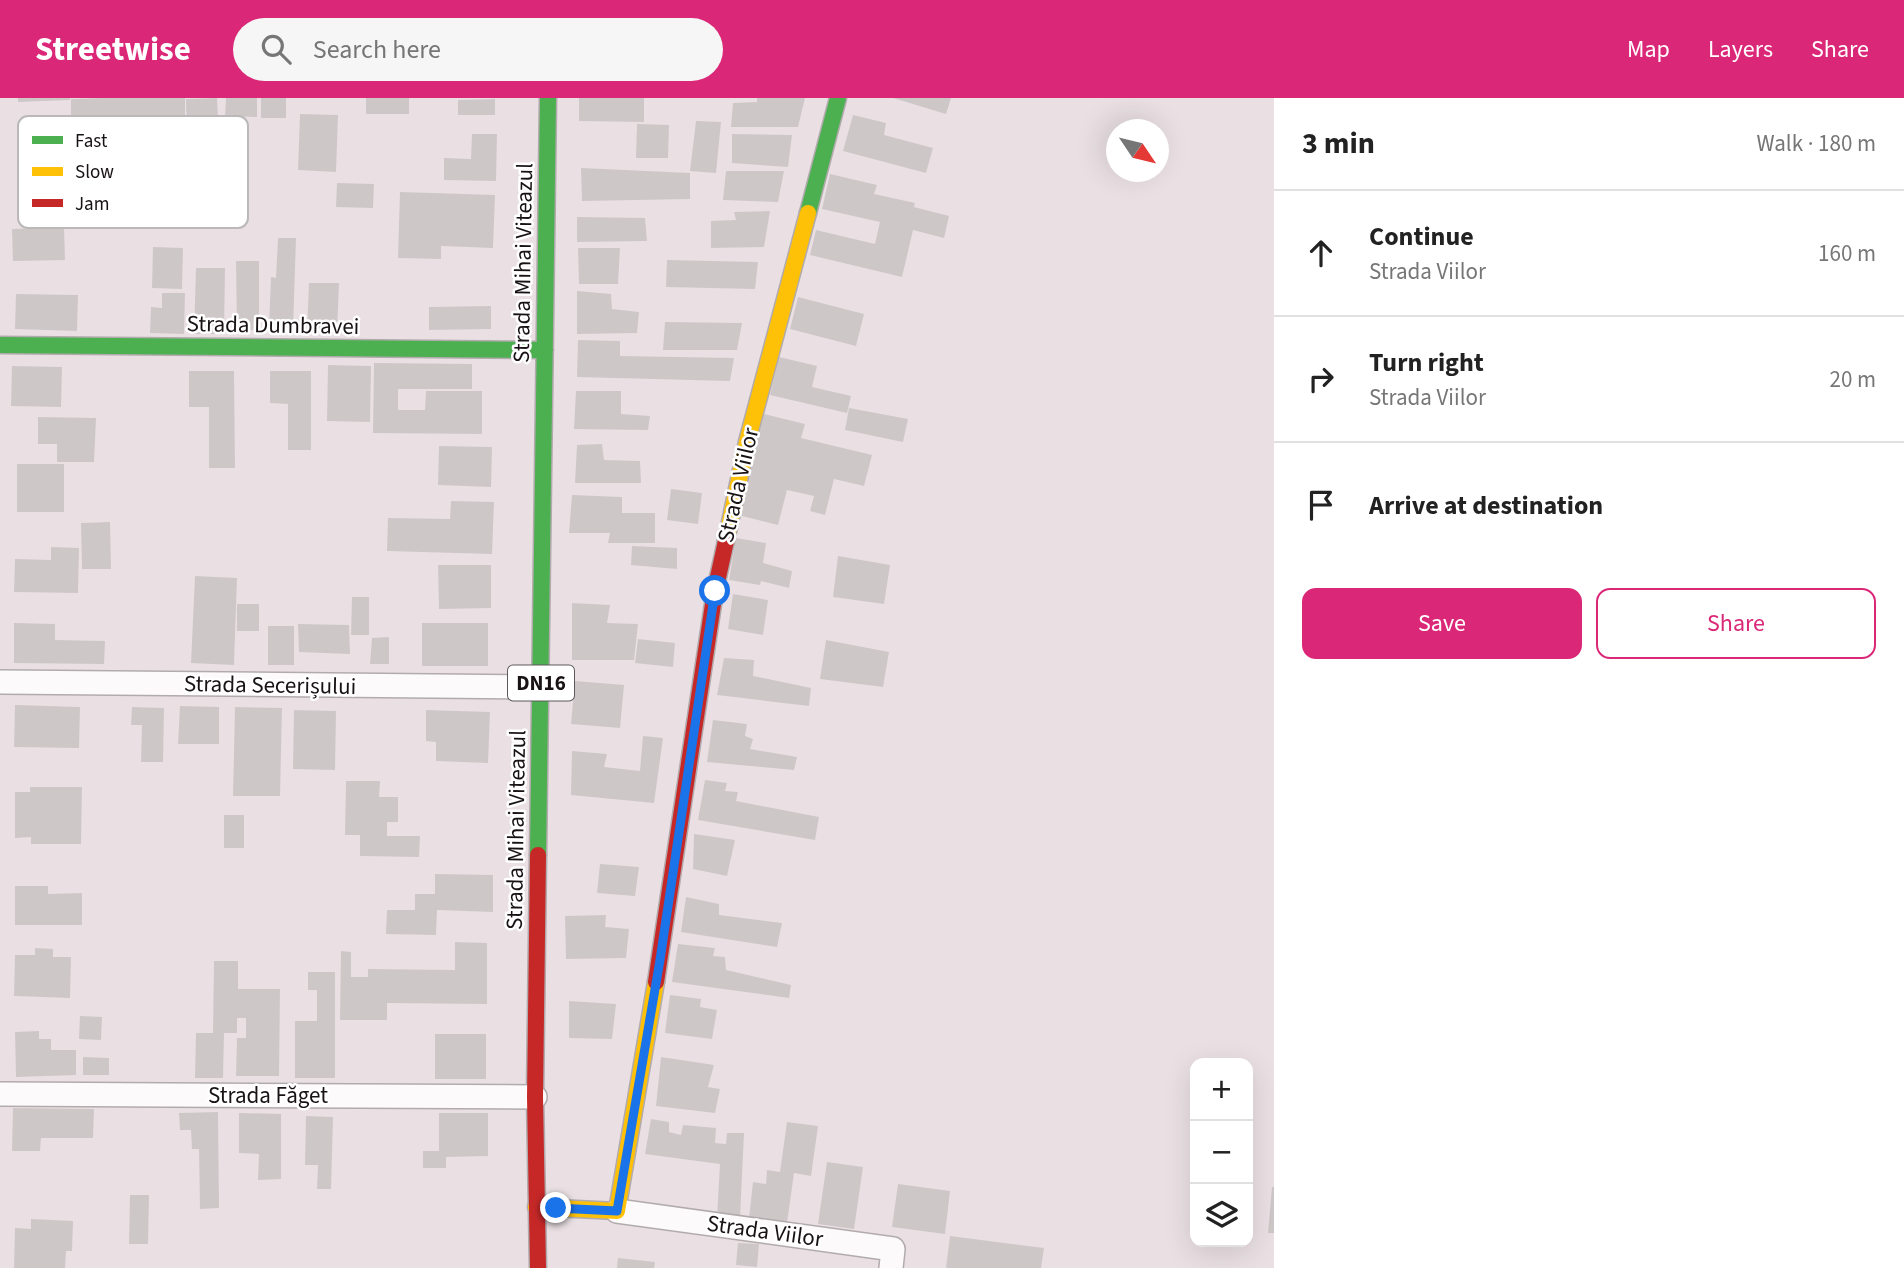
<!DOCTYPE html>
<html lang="en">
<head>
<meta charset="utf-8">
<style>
  :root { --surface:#fff; --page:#f6f6f6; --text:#222; --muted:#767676; --line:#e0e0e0; --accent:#db2777 }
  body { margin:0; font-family:"Source Sans 3",sans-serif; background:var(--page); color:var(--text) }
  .controls { position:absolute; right:21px; bottom:21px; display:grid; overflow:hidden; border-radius:14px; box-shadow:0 7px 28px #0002 }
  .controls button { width:63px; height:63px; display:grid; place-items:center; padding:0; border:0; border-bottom:2px solid var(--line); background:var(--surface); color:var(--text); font:35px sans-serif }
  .compass { position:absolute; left:1106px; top:21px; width:63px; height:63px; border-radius:50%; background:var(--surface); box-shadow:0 7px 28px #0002; rotate:125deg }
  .stop { position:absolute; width:21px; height:21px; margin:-16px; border:5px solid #1a73e8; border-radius:50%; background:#fff }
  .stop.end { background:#1a73e8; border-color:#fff; box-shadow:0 2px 7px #0008 }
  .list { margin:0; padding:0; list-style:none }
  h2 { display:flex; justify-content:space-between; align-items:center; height:91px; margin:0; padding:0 28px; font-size:30px }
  h2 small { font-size:23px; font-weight:400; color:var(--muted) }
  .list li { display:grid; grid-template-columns:46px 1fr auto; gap:21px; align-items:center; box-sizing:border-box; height:126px; padding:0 28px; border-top:2px solid var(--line) }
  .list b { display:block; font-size:26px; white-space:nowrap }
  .list p { margin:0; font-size:23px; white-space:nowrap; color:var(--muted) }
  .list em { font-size:23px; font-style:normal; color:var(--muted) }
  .actions { display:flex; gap:14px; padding:21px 28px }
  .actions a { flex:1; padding:16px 0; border:2px solid var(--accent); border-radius:14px; text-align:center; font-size:24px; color:var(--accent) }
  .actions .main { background:var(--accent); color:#fff }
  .icon { flex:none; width:38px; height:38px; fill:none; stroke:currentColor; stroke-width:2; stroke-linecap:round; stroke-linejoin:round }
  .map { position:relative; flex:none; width:1274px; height:1170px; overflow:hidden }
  header { display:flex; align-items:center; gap:42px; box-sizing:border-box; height:98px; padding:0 35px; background:var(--accent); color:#fff }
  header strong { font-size:33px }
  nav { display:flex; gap:38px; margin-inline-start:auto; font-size:24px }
  .search { width:490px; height:63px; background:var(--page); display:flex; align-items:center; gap:18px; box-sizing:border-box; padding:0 24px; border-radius:38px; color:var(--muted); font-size:26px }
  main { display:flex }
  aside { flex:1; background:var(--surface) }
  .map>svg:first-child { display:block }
</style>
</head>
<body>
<header>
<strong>Streetwise</strong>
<div class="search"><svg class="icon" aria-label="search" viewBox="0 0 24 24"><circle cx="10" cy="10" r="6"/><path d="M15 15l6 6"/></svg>Search here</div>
<nav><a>Map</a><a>Layers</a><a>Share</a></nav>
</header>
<main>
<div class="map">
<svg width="1274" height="1170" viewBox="0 0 1274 1170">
  <rect width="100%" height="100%" fill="#eae0e3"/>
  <path fill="#cec7c8" d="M18 0H70V2L18 4Z
    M102 0H185V29L114 30 115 80 85 81V27H71V1Z
    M217 0 219 38 187 39 186 1Z
    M226 0H257V19L225 18Z
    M261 0H286V20H261Z
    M366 0H409V16H366Z
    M579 0H644V24L579 23Z
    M757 0H805L798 29H731L733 5 757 4Z
    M893 0H951L946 16Z
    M495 1V17H458V2Z
    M300 16 338 17 336 74 298 72Z
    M853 17 886 25 884 37 933 50 926 75 843 53Z
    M696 23 721 24 716 75 690 73Z
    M637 26 669 27 668 60H636Z
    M472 36H497L496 83 444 82V60L471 61Z
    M732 36 792 37 788 69 732 65Z
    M17 54H39V71H78V98L17 99Z
    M581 70 690 75V101L582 103Z
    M726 73H784L778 104 723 102Z
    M830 76 877 87 874 96 915 105 914 109 949 118 944 140 913 132 902 179 810 157 816 132 875 146 880 124 822 111Z
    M337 85 374 86 373 110 336 109Z
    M400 94 495 97 493 150 441 148V161L398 160Z
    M770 113 764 149 711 150V123L736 122 734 114Z
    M577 119 645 120 647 143 577 144Z
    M64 129 65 162 13 163 12 131Z
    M278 140H296L293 231 269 230 271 179 276 180Z
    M153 149 183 150 182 191 152 190Z
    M578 150H620L618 186H579Z
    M667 162 758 164 755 191 666 189Z
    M236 163H259V232H237Z
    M196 170H225L224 236H194Z
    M309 185H339L337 235 307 234Z
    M577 193 611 196 612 211 639 214 637 235 577 236Z
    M162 195H185L184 236 150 235 151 209 162 210Z
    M16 196 78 197 77 233 15 231Z
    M798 199 864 216 856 248 790 231Z
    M491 208V231L429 232V209Z
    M665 224 742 225 737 252H663Z
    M578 242 620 243V258L734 260 730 283 577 279Z
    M779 259 817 268 812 289 851 298 847 315 770 297Z
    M374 265 472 266V291H398V312H425L426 293H482V336L373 335Z
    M328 267 371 268 370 324 327 323Z
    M12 268 62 269 61 309 11 308Z
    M189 273H234L235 370H209V309H189Z
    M270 273H311V352H288V306L270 305Z
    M576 293H621V316L650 318 648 332 574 331Z
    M849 310 908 321 903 344 845 332Z
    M764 316 805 326 801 340 872 357 864 388 834 381 825 417 810 413 814 398 787 392 778 427 738 417Z
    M38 319 96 320 94 364H57V346H38Z
    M602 346 604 362 640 363 641 385H575L577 347Z
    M439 348 492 349 491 389 438 387Z
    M17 366H64V414H17Z
    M671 391 702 395 698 426 667 422Z
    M572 397 622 399V415H655V445H608L610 435H569Z
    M451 403 494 404 492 456 387 453 388 420 450 421Z
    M110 424 111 471H82L81 425Z
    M736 440 766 445 763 465 792 473 789 490 761 483 760 487 729 482Z
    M632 448 677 450V471L631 467Z
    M51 449 79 450 78 495 14 494 15 461 51 462Z
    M838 458 890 467 884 506 833 499Z
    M438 467H491V510L439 511Z
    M195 478 237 480 234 567 191 565Z
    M733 496 768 502 763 537 728 531Z
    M352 499H369V537H351Z
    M572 505 610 507 607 525 638 526 634 562H572Z
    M237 506H259V533H237Z
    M14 525 55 526V542L105 543 104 566 14 565Z
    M422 525H488V568H422Z
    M298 526 349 527 350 556 299 554Z
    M268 528H294V567H268Z
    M389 539V566H370L372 540Z
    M638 541 675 545 673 569 635 565Z
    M826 542 889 554 883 589 820 581Z
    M724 560 754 562 753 578 811 590 809 608 717 597Z
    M575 583 624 587 620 630 571 626Z
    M15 607 80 609 79 650 14 649Z
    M180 608 219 609V646H178Z
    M132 609 164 610 163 664H141L142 627H131Z
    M235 609 282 610 280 698H233Z
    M294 612 336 613 335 672 293 671Z
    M426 612 490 614 488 665 436 663V644L426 643Z
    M713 622 747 626 745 638 753 641 750 651 797 659 794 672 707 664Z
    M643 638 663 640 654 705 571 697 572 653 607 656 604 669 640 673Z
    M705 682 727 685 725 693 738 694 736 703 819 719 815 742 698 722Z
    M346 683H380L379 699H398V724H387V738H420L419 759 360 758V737H345Z
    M30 689H82L81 746H31V739L15 740V694H30Z
    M224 717H244V750H224Z
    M694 736 735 742 727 778 693 771Z
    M600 766 639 769 635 798 597 795Z
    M435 776 493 777V814L437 812 436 837 386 836 387 812H415V796H435Z
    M15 788H48V796L82 795V827H15Z
    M686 799 719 806V817L782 825 777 849 681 834Z
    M606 817 605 829 629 831 626 860 566 861 565 818Z
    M455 844 487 845V906L387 905V922H340L341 853 351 854V879H368V871L455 872Z
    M678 846 715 850 713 858 725 859 726 872 791 887 789 900 672 884Z
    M35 850 53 851V859H71L70 900 14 898 15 857H35Z
    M214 863H238V891H280L279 978H236L237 940H246V920H237V935H224L223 980H195L196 935H213Z
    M308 874H335V980H295V923H317V892H308Z
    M670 897 701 901 700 909 717 912 712 941 665 935Z
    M569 903 616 906 612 941 569 940Z
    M80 918 102 919 101 942 79 941Z
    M39 933V941H51V952H76V977L16 979 15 934Z
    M435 936H486V981H435Z
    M83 959 109 960V977H83Z
    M661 959 714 967 708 989 720 991 715 1015 656 1008Z
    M13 1010 94 1011 93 1040H41L40 1053H12Z
    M218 1014 219 1110 200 1111 199 1051H192L191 1032H180L179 1015Z
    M239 1015 281 1016V1081L258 1082 259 1056 239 1055Z
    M439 1015H488V1058L446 1059V1070H423V1053H439Z
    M306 1018 333 1019 331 1091H317L318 1067H305Z
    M651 1021 669 1024V1034L681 1037 683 1027 716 1030 715 1045 726 1046 727 1035H744L740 1120 717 1119 720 1066 645 1056Z
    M787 1024 818 1028 811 1078 794 1075 787 1125 749 1120 753 1084 766 1086 767 1072 780 1074Z
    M827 1064 863 1069 854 1131 818 1126Z
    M898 1086 950 1093 945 1136 892 1129Z
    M1272 1089H1274V1135H1268Z
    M130 1097H149L148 1146H129Z
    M31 1121 73 1123 72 1153H66L65 1170H14L15 1130 31 1131Z
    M950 1138 1044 1150 1041 1170H946Z
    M738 1145 759 1146 757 1169 736 1167Z
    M618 1160 655 1164 654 1170H617Z"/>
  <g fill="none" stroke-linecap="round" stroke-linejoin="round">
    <g stroke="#b2abad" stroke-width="26">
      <path id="street" d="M0 584 541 589
        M0 996 535 999
        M617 1113 893 1151 891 1170"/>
    </g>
    <g stroke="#b2abad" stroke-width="19">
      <path id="fast" d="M808 115 838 0
        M0 247 545 252
        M538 757 548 0"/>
    </g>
    <g stroke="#b2abad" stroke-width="19">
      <path id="slow" d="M726 443 747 344 808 115
        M536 1109 617 1113 656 884"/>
    </g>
    <g stroke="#b2abad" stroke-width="19">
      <path id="jam" d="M656 884 715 493 726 443
        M538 1170 535 999 538 757"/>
    </g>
    <use href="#street" stroke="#fcfafb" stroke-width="23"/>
    <use href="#fast" stroke="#4caf50" stroke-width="16"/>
    <use href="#slow" stroke="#ffc107" stroke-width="16"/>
    <use href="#jam" stroke="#c62828" stroke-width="16"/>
  </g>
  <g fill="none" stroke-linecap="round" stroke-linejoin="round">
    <path stroke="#1a73e8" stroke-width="9" d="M556 1110 617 1113 660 862 715 493"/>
  </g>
  <g text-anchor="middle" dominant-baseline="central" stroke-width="5" stroke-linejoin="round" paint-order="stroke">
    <rect fill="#fff" stroke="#5d595a" stroke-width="2" x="508" y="567.5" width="66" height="35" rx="5"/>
    <g font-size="21" font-weight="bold" fill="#181214">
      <text x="541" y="585">DN16</text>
    </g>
    <g font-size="23" fill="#181214" stroke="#fff">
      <text transform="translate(523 165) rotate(-89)">Strada Mihai Viteazul</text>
      <text transform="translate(273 227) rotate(1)">Strada Dumbravei</text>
      <text transform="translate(738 387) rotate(-77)">Strada Viilor</text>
      <text transform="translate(270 587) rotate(1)">Strada Secerișului</text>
      <text transform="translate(516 732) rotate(-89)">Strada Mihai Viteazul</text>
      <text x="268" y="997">Strada Făget</text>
      <text transform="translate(765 1133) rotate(8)">Strada Viilor</text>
    </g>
  </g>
  <rect x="18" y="18" width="230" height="112" rx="10" fill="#fff" stroke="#bab8b8" stroke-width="2"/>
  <rect x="32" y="38" width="31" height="8" fill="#4caf50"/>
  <rect x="32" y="69" width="31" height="9" fill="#ffc107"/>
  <rect x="32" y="101" width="31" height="8" fill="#c62828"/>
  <g font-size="19" fill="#181214">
    <text x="75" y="49">Fast</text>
    <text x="75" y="80">Slow</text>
    <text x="75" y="112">Jam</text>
  </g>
</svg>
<div class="controls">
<button>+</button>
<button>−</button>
<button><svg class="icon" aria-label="layers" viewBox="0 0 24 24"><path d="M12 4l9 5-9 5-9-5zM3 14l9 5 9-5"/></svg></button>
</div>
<svg class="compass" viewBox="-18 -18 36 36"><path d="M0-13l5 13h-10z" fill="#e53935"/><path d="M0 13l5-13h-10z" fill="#767676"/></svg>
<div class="stop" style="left:715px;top:493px"></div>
<div class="stop end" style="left:556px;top:1110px"></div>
</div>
<aside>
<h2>3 min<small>Walk · 180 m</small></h2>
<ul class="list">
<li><svg class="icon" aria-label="ahead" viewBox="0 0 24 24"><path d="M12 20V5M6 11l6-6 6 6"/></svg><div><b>Continue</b><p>Strada Viilor</p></div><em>160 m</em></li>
<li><svg class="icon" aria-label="right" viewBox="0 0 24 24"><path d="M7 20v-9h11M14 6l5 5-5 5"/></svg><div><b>Turn right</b><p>Strada Viilor</p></div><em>20 m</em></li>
<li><svg class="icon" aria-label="arrive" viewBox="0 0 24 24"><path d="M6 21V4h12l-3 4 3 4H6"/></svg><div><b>Arrive at destination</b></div></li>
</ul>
<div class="actions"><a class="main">Save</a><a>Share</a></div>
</aside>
</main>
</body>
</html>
